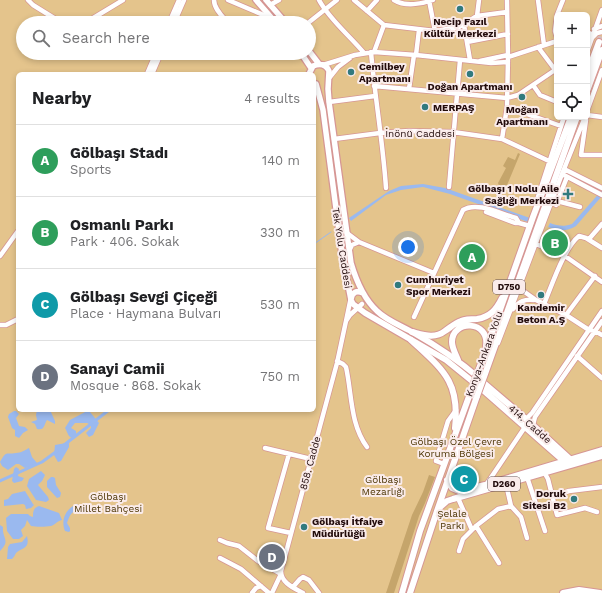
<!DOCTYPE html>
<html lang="en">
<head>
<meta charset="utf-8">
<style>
  :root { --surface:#fff; --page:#f6f6f6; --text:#202124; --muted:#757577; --line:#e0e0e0; --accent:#317a7e }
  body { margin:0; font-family:"Work Sans",sans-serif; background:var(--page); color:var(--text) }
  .controls { position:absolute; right:12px; top:12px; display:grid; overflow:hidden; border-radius:6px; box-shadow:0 2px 6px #0003 }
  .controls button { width:36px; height:36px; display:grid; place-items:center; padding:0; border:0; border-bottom:1px solid var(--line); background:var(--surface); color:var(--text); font:20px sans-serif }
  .you { position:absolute; left:408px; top:247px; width:14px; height:14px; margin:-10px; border:3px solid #fff; border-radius:50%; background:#1a73e8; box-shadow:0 0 0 6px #1a73e833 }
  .badge { display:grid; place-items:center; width:26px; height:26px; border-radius:50%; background:var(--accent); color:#fff; font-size:13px; font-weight:700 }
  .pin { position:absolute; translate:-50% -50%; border:2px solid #fff; box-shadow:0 1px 4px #0006 }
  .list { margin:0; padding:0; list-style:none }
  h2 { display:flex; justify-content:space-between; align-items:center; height:52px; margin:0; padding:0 16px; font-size:17px }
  h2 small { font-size:13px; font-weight:400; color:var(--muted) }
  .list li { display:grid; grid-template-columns:26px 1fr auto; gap:12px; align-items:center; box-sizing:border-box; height:72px; padding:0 16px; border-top:1px solid var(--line) }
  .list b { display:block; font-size:15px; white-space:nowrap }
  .list p { margin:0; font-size:13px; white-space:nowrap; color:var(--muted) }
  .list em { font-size:13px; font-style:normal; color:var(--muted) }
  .icon { flex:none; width:22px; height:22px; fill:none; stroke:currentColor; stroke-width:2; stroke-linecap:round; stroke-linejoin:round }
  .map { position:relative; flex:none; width:602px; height:593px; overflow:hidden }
  .search { position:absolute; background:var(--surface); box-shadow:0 2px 6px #0003; left:16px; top:16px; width:300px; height:44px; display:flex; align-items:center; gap:10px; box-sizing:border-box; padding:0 14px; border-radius:22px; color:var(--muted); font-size:15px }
  .panel { position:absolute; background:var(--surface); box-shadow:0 2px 6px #0003; left:16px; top:72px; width:300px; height:340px; border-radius:6px }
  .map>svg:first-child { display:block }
</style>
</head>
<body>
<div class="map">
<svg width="602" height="593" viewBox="0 0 602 593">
  <rect width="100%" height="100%" fill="#f7dbda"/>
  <path fill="#e4c48c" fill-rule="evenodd" d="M0 0H602V593H0ZM557 15H587V117H557ZM23 23H309V53H23ZM18 74H314V410H18Z"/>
  <path fill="#c5a56b" d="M518 153 520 154 505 190 499 186 498 183 506 168 503 166 508 157 515 160Z
    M429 475 435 477 425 503 419 516 394 593H386L412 515 423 492Z"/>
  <path fill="#9ab9ef" d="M423 184 445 188 530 218 528 222 450 194 423 187 401 190 386 195 351 221 349 218 389 191 401 186Z
    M602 190V196L576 226C566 232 558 231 548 227L550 223C558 226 564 227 572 224Z
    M37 410H50L55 421V424L47 420C44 424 45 431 37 429L35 424 31 422 37 420 36 415Z
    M14 411H16L19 414 16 418 19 426 25 427 28 430 23 433 19 438 15 436V430L12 428 8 417 9 414Z
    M87 411 90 412 99 423 93 435 89 437 86 433 91 428V425L87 423H75L71 428 76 431V435L74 438C68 438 68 433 65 428L70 420Z
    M66 443H69V447L61 461 58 462 54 455 55 445Z
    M29 448 32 457 37 463 36 465 25 468 19 464H16L8 470 2 466 0 462C7 450 5 455 16 453 21 453 25 450 29 448Z
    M16 467 19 469 18 476 24 478 22 481 14 483 12 481 14 469Z
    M41 471 45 475 42 481 38 485 48 497 49 500 46 502 36 500 27 486 29 479Z
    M51 477H53L55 478 56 485 61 493 60 497 57 498 47 487V481Z
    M25 491 33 504 34 505 31 508 26 509 25 505 23 504 4 506V500L8 499 12 494Z
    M78 504V507C71 514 70 514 67 523L70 528V531L69 532 65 531C60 519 67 507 78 504Z
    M39 506 59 513 62 520C57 521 55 525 51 526 45 527 36 527 31 526L27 520 25 526 21 530 23 536 19 539H13L7 531 6 518 11 514H28L30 516 33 517C33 512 33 508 39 506Z
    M0 525 3 527C2 539 11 540 0 551Z
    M27 536C30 549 23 547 16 553 15 555 14 557 12 559H7L8 547 10 544 22 542Z"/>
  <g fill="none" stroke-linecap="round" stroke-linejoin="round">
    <path stroke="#9ab9ef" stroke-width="1" d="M314 244 331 232"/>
    <path stroke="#9ab9ef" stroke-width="3" d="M64 445 109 410
      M0 481 42 462 57 451"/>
    <path stroke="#d7bcbb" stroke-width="6" stroke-dasharray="6 3" stroke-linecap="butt" d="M599 42 602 33"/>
    <g stroke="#d69694" stroke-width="6">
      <path id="minor" d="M28 0 33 5 62 23
        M214 0C214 9 223 17 228 23
        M228 0 273 19
        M319 0C329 19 350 36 364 53
        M354 0 384 25
        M394 0C405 7 422 4 433 0
        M429 0 435 31
        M538 0 544 45
        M270 5 279 0
        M367 11 377 0
        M557 15 563 0
        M477 16 507 12
        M557 16 555 31 557 38
        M85 23 123 0
        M169 23 179 0
        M174 23 184 0
        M308 23 337 0
        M464 25 470 60
        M594 29 602 26
        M587 32 591 34 592 38 597 33 602 32
        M467 42 508 34
        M538 47 556 71
        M371 52C375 98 383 143 386 188
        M374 52 384 25 435 31 459 27 477 16 479 0
        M587 52 602 10
        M283 55 296 53
        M416 55 419 30
        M508 57 557 41
        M480 61 508 55
        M323 65 355 55 374 52 416 55 491 63 508 62
        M147 74 156 53
        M152 74 161 53
        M330 77 338 67 350 58
        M533 85 540 95 557 102
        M374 86 507 98 518 95 555 70
        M409 89 414 55
        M329 102 375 96
        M507 107 561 126
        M587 111 602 70
        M587 115 602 117
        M586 120 581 155H602
        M334 139 380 133 409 131 453 132 502 139 549 161
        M502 139 507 107 508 57 507 0
        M564 169 602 188
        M562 174 602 195
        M449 187 460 60
        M557 201 580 207
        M536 203 564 117
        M556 205 567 177
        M486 212 515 223H519L530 226
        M347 233 359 242 352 245 350 249
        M589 239 602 224
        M359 242 434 273
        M536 244 565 256 602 282
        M0 256 18 231
        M519 288 536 300 566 315 589 330 595 331 602 335
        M351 297 346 321 350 315 362 304
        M544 304C552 285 564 248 579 236L586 238 602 248
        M513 309C520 301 524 299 534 300
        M566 315 595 276
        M414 317 463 210C477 201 501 214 516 218L519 223
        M0 325H6L18 319
        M498 343 562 174 585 117
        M577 356 602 378
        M337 361 343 364 346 367C352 394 350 424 367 447
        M526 419 532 413 602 311
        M533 425 535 417 602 321
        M265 448 311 459
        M289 454 268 528 291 533
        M444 464 436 461 448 421 456 410
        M544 472 548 479 557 515 585 508 597 512
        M527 477 545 531
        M506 484 511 506 521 517 527 538
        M486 485 525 427
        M553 496 569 491 602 487
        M458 498 472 530
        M476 526 499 563
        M220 540 227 543 239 546 258 561 281 574 272 593
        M459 551 463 539 476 526 498 509 511 506
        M220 558 241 569 269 593
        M293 587 300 579 303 577 309 580 319 593
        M252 593 256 588 261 586
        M303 593C294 588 281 583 281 571L337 363 346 321"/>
    </g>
    <g stroke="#d69694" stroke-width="8">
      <path id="major" d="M256 0 276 23
        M266 0 286 23
        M309 51 319 64
        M301 53 311 68
        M309 74 313 66C320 63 326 64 329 71L328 89 329 102 351 263C356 280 364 299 377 311 387 321 402 326 414 333 437 346 458 360 479 378
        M316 84 323 110 342 254 351 300 353 304 365 313 446 360 483 390
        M351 299C352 292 357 290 363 293"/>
    </g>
    <g stroke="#d69694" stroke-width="8">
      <path id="highway" d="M587 74 599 42
        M587 91 602 50
        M412 332C424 335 435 339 445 331 451 327 455 323 461 321 466 319 471 319 477 319 490 317 496 310 502 298
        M411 340C443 370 460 381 455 428
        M458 360C456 355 452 348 452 342 452 319 490 320 486 346
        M479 369 533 217 571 117
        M485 374 577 117
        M485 384 526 419 572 461
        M483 390 566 463
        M447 480 452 488 459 491 464 490 485 485 602 450
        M439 508 447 501 453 499 602 456
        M402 593 420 531 471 391
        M410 593 437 511 477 396
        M563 593 579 590 600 593"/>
    </g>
    <use href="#minor" stroke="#fff" stroke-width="4.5"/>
    <use href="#major" stroke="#fff" stroke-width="5.5"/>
    <use href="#highway" stroke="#fff" stroke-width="6"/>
    <g stroke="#d69694" stroke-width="8" stroke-linecap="butt">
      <path id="highway-bridge" d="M471 391 479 369
        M477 396 485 374"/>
    </g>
    <use href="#highway-bridge" stroke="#fff" stroke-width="6"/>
  </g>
  <g fill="#317a7e" stroke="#faeceb" stroke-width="1.5">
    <circle cx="460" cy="9" r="4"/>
    <circle cx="351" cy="72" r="4"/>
    <circle cx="470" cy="74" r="4"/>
    <circle cx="522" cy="97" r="4"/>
    <circle cx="425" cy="107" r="4"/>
    <path d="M566 188h4v4h4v4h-4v4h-4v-4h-4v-4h4z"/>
    <circle cx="398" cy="285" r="4"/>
    <circle cx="541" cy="295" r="4"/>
    <circle cx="574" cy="499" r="4"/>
    <circle cx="304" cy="527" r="4"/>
  </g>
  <g text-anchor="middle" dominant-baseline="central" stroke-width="4" stroke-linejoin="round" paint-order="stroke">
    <g fill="#faeceb" stroke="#634e4e" stroke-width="1">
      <rect x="493" y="280" width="32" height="14" rx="3"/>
      <rect x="488" y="477" width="32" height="14" rx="3"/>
    </g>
    <g font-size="9" font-weight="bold" fill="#220b0b">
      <text x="509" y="287">D750</text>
      <text x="504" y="484">D260</text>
    </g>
    <g font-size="10" font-weight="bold" fill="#220b0b" stroke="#faeceb">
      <text x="460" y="21">Necip Fazıl<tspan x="460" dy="12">Kültür Merkezi</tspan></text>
      <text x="359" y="66" text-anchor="start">Cemilbey<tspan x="359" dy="12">Apartmanı</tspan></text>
      <text x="470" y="86">Doğan Apartmanı</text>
      <text x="433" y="107" text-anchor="start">MERPAŞ</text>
      <text x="522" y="109">Moğan<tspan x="522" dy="12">Apartmanı</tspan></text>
      <text x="559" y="188" text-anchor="end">Gölbaşı 1 Nolu Aile<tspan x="559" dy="12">Sağlığı Merkezi</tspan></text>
      <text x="406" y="279" text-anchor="start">Cumhuriyet<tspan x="406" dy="12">Spor Merkezi</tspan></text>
      <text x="541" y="307">Kandemir<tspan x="541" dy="12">Beton A.Ş</tspan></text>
      <text x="566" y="493" text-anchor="end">Doruk<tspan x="566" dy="12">Sitesi B2</tspan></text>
      <text x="312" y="521" text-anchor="start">Gölbaşı İtfaiye<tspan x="312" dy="12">Müdürlüğü</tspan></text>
    </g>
    <g font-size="10" fill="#220b0b" stroke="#faeceb">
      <text x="420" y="133">İnönü Caddesi</text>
      <text transform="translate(342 248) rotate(81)">Tek Yolu Caddesi</text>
      <text transform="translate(484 354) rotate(-70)">Konya-Ankara Yolu</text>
      <text transform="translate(530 424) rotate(41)">414. Cadde</text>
      <text transform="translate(310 463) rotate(-75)">858. Cadde</text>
    </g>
    <g font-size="10" fill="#4d3605" stroke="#faeceb">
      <text x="456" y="441">Gölbaşı Özel Çevre<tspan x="456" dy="12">Koruma Bölgesi</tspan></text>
      <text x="383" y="479">Gölbaşı<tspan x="383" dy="12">Mezarlığı</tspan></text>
      <text x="108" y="496">Gölbaşı<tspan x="108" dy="12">Millet Bahçesi</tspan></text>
      <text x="452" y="513">Şelale<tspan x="452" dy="12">Parkı</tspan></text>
    </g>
  </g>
</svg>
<div class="controls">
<button>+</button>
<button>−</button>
<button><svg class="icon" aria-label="locate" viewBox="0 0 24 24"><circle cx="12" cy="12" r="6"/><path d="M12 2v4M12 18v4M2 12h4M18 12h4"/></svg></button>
</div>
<div class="you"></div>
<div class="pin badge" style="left:472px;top:257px;background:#2e9e5b">A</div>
<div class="pin badge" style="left:555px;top:243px;background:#2e9e5b">B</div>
<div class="pin badge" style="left:464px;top:479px;background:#0f9aa8">C</div>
<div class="pin badge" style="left:272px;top:557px;background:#6b7280">D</div>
<div class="search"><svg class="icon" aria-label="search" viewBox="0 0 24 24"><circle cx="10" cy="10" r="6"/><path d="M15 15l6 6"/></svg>Search here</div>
<section class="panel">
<h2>Nearby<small>4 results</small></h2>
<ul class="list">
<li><span class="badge" style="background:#2e9e5b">A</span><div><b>Gölbaşı Stadı</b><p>Sports</p></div><em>140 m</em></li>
<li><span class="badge" style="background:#2e9e5b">B</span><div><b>Osmanlı Parkı</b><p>Park · 406. Sokak</p></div><em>330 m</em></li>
<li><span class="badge" style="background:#0f9aa8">C</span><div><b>Gölbaşı Sevgi Çiçeği</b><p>Place · Haymana Bulvarı</p></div><em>530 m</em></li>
<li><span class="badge" style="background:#6b7280">D</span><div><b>Sanayi Camii</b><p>Mosque · 868. Sokak</p></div><em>750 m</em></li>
</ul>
</section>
</div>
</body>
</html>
